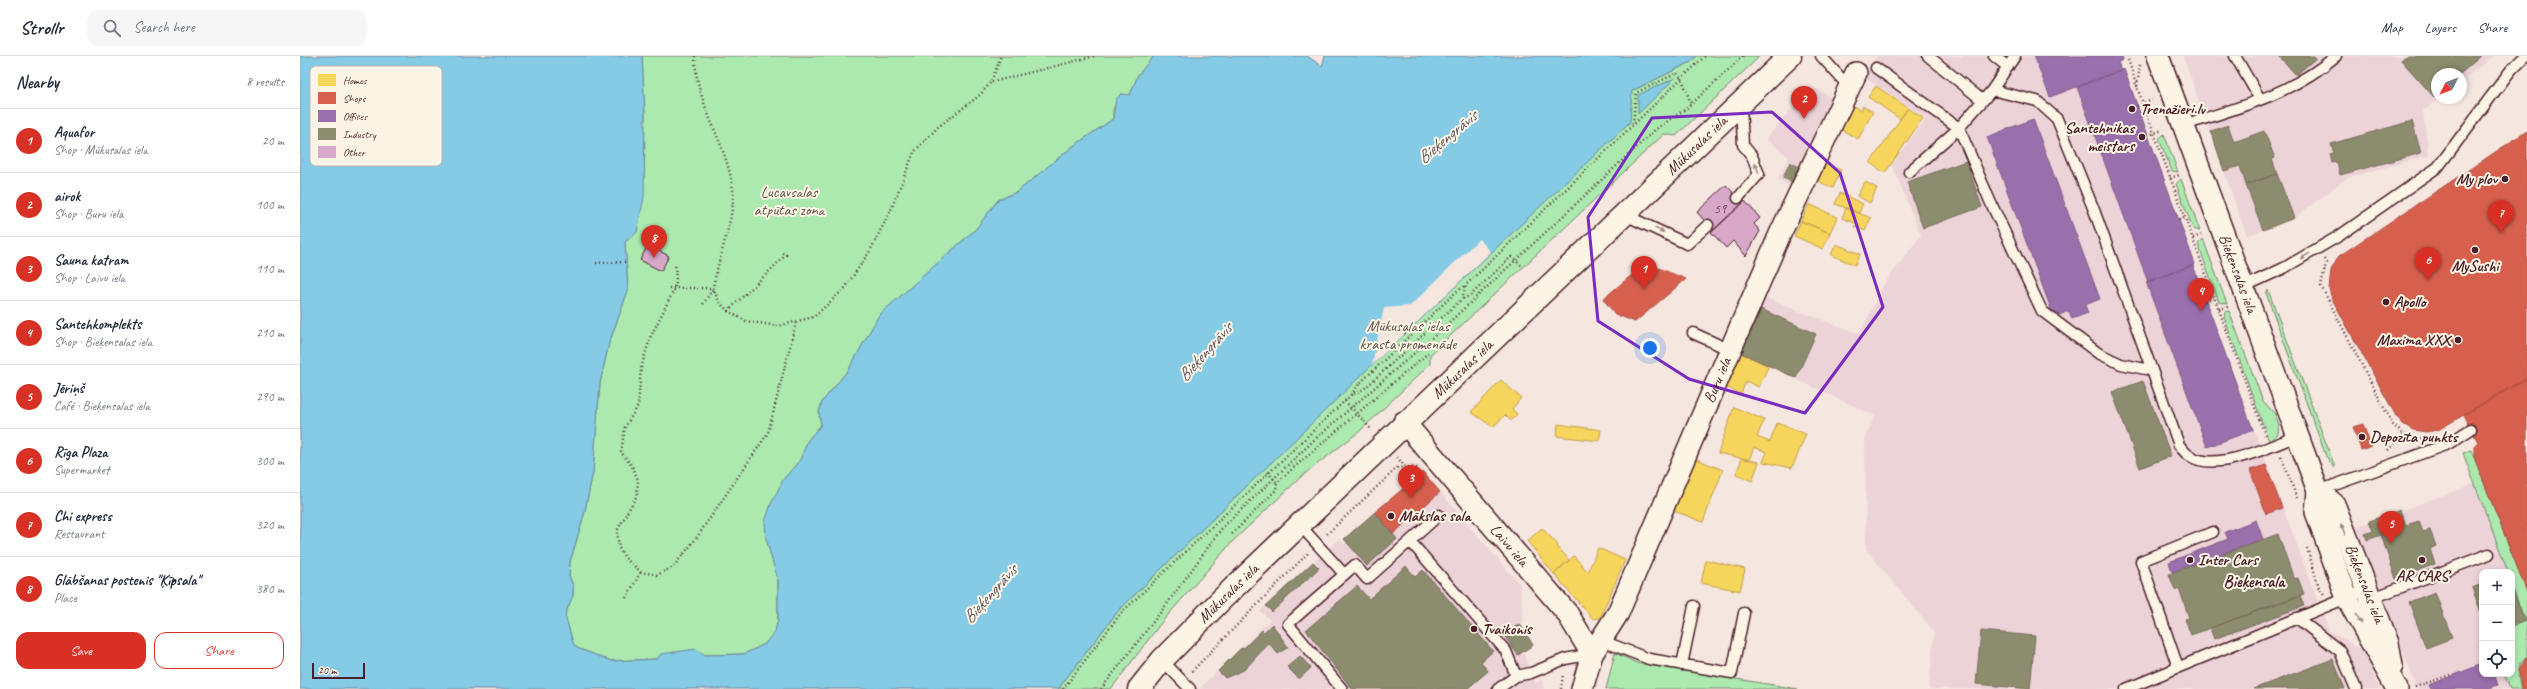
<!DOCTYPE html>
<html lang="en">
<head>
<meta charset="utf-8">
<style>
  :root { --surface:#fff; --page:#f6f6f7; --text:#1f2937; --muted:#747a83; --line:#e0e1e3; --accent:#d93025 }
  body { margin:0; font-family:Caveat,sans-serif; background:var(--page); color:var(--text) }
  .controls { position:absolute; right:12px; bottom:12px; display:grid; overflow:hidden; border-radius:8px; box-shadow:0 2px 6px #0003 }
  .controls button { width:36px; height:36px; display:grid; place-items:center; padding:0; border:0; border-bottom:1px solid var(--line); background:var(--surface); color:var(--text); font:20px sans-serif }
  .compass { position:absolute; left:2131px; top:12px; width:36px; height:36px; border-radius:50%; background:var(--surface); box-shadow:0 2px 6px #0003; rotate:228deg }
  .scale { position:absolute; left:12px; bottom:10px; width:53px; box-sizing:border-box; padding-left:4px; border:2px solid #4a1f2b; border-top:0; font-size:11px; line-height:14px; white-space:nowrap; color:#4a1f2b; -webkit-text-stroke:3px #fcf5e5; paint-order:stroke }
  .you { position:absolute; left:1350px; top:292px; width:14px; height:14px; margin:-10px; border:3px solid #fff; border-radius:50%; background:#1a73e8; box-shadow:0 0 0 6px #1a73e833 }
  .badge { display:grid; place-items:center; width:26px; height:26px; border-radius:50%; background:var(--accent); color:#fff; font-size:13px; font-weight:700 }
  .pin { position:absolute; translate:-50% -33px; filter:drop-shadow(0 1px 2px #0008) }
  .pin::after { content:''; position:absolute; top:21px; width:14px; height:12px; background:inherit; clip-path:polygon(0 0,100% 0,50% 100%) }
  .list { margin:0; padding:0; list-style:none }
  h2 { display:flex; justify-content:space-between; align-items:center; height:52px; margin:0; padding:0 16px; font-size:17px }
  h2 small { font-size:13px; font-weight:400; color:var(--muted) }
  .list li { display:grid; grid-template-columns:26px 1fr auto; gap:12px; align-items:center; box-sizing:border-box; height:64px; padding:0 16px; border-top:1px solid var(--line) }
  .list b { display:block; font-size:15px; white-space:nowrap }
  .list p { margin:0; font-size:13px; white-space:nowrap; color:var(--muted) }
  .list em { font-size:13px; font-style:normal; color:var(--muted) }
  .actions { display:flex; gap:8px; padding:12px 16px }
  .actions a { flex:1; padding:9px 0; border:1px solid var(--accent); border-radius:12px; text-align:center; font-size:14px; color:var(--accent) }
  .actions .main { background:var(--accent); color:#fff }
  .icon { flex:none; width:22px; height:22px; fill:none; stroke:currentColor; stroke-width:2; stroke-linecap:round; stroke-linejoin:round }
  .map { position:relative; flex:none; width:2227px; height:633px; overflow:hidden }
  header { display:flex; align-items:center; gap:24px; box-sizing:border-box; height:56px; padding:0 20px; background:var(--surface); border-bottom:1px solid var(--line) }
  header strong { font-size:19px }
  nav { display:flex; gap:22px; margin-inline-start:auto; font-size:14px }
  .search { width:280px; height:36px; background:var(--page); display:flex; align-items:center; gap:10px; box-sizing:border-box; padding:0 14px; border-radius:12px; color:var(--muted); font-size:15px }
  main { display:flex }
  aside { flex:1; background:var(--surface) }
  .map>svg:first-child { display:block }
</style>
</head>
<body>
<header>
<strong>Strollr</strong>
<div class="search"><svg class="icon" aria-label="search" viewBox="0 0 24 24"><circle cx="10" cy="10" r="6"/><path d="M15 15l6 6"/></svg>Search here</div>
<nav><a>Map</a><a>Layers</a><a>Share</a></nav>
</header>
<main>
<aside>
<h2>Nearby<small>8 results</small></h2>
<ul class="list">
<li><span class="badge">1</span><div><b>Aquafor</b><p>Shop · Mūkusalas iela</p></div><em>20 m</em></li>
<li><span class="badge">2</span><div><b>airok</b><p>Shop · Buru iela</p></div><em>100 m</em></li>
<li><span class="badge">3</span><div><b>Sauna katram</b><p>Shop · Laivu iela</p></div><em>110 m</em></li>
<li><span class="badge">4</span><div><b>Santehkomplekts</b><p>Shop · Bieķensalas iela</p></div><em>210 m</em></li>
<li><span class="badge">5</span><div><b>Jēriņš</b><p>Café · Bieķensalas iela</p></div><em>290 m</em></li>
<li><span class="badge">6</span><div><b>Rīga Plaza</b><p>Supermarket</p></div><em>300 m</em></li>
<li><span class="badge">7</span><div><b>Chi express</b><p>Restaurant</p></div><em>320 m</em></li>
<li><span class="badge">8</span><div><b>Glābšanas postenis &quot;Ķīpsala&quot;</b><p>Place</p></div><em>380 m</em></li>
</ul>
<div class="actions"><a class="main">Save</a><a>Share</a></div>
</aside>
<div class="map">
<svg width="2227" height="633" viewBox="0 0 2227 633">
  <rect width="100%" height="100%" fill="#f5e6df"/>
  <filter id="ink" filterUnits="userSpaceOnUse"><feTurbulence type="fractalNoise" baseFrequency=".025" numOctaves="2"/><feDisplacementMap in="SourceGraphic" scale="8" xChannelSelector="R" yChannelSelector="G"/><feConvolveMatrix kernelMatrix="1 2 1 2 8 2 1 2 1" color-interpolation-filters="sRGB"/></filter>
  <g filter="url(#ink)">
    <path fill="#ecd3d8" d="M1577 0H1822L1823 4 1818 6 1821 14 1824 13 1895 208 1893 210 2029 575 2064 595 2080 633H1629L1634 576 1566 493 1565 381 1575 360 1441 297 1465 242 1560 278 1583 230 1621 179 1592 109 1626 62 1564 21Z
      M1883 0H2194L2161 25V18H2137V42H2139L2123 55 2129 99 2047 122 1994 162 1947 180Z
      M1511 30 1534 43 1492 132 1478 123 1489 101 1466 83Z
      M1123 416 1220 529 1223 566 1220 568 1233 589 1223 596 1235 627 1242 624 1244 633H899L970 564 960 555 1039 483 1044 488 1047 486 1044 483Z
      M2174 428 2208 516H2182V618H2204L2210 633H2117L2056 471Z"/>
    <path fill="#abe9af" stroke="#7a846d" d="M342 0H854L838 19 830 39 821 38 813 54V63L772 91 717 136 698 144 676 173 580 259 549 313 522 346 519 357 521 369 508 384 500 404 483 424 466 482 478 524V564L475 575 465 588 444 598 405 599 398 596 357 603 311 605 277 592 273 587 265 559 273 539V529L269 520 270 506 284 459 293 416 300 327 309 287 328 235 325 186 337 176 345 60Z
      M1397 0H1460L1376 80 1364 78 1130 299V308L1060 375 1002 420 933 485 861 567 811 633H758L818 555 904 471 1332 35 1391 6Z
      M1864 78 1878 116 1872 115 1859 83Z
      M1881 123 1900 175 1893 173 1876 128Z
      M1903 183 1927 248 1919 246 1898 188Z
      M1968 234 2035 411 2034 412 2026 400 1966 237Z
      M1929 255 1963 345 1975 358 1979 369 1978 378 1969 385 1924 261 1925 256Z
      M2171 394 2227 536V600L2220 609 2218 620 2221 633H2210L2204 618H2212V570L2225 565 2212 531V516H2208L2163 397Z
      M1315 597 1337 607 1498 633H1306Z"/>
    <path fill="#85cbe6" stroke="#6d869b" d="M0 0H342L345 60 344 141 337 176 325 186 328 235 309 287 300 327 293 416 284 459 270 506 269 520 273 529V539L265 559 273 587 277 592 311 605 357 603 361 598 396 593 405 599 444 598 465 588 475 575 478 564V525L466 482 465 466 471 448 483 424 500 404 508 384 521 369 519 357 522 346 549 313 579 259 676 173 698 144 717 136 772 91 813 63 816 43 821 38 830 39 838 19 854 0H1007L1022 10 1025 0H1397L1391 6 1332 35 1330 66 1072 309 818 555 758 633H0Z
      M1375 22 1338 58V39Z"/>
    <path fill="#f5e6df" d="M1179 183 1191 196 1072 309 1084 252 1110 250Z"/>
    <path fill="#f6d55c" stroke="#c29e4d" d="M1576 30 1608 52 1600 63 1568 41Z
      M1553 50 1561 54 1563 50 1573 56 1558 83 1540 73Z
      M1608 52 1623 62 1585 117 1570 107Z
      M1525 108 1541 114 1533 132 1518 125Z
      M1565 126 1577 132 1570 147 1557 140Z
      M1540 137 1563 148 1559 157 1535 148Z
      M1509 148 1537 161 1530 177 1501 165Z
      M1546 152 1571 162 1565 175 1555 171 1557 168 1542 162Z
      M1501 165 1530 177 1523 193 1494 180Z
      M1536 188 1560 198 1555 209 1531 199Z
      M1441 297 1469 309 1459 331 1446 325 1441 338 1426 331Z
      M1201 324 1221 342 1212 353 1217 358 1211 365 1205 359 1193 371 1171 356Z
      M1434 351 1464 364 1457 381 1470 386 1477 367 1506 378 1492 412 1463 406 1467 396 1454 391 1449 404 1418 397Z
      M1258 368 1301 374 1299 385 1257 380Z
      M1394 402 1423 414 1403 466 1374 455Z
      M1442 402 1459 406 1452 425 1436 418Z
      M1242 472 1258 489 1257 490 1269 504 1254 518 1227 485Z
      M1298 492 1325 504 1300 562 1293 563 1254 518 1274 500 1288 516Z
      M1406 504 1445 513 1440 535 1401 527Z"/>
    <path fill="#d6604d" stroke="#ac4c43" d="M2227 75V322L2138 374 2126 376 2113 374 2103 368 2096 360 2032 243 2029 233 2031 214 2039 200 2048 194Z
      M1346 207 1386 223 1335 266 1315 258 1303 243Z
      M2227 322V536L2174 401V391L2178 386 2163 359Z
      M2063 368 2071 390 2061 394 2053 371Z
      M1966 409 1982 452 1966 458 1950 414Z
      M1123 416 1140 436 1093 478 1075 456Z
      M2227 600V633H2221L2219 615Z"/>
    <path fill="#9970ab" stroke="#815885" d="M1734 0H1822L1823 4 1818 6 1821 14 1750 41Z
      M1824 13 1895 208 1848 226 1777 31Z
      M1733 63 1800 243 1785 249 1788 257 1772 263 1769 255 1754 261 1687 81Z
      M1893 209 1953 374 1907 391 1846 226Z
      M1956 464 1963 483 1872 516 1869 506 1928 483 1925 476Z
      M2182 608V618H2194L2198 629 2187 633H2131L2129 629Z"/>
    <path fill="#8c8c6e" stroke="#786b5a" d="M1979 0H2014L2016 2 1996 19Z
      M2106 0H2181L2160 18H2137V38L2134 41 2101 4Z
      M2112 65 2121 97 2040 119 2037 106 2032 107 2030 98 2034 97 2031 88Z
      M1928 69 1934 86 1964 75 1975 102 1972 103 1977 118 1946 129 1940 110 1924 115 1911 75Z
      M1666 105 1682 151 1623 172 1607 126Z
      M1490 106 1499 111 1492 126 1483 122Z
      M1977 118 1994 162 1963 174 1946 129Z
      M1461 253 1516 278 1496 322 1441 297Z
      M1843 325 1871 400 1840 412 1812 336Z
      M2100 454 2106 469 2119 465 2123 476 2130 474 2136 490 2130 493 2135 508 2096 523 2081 479 2067 484 2065 478 2073 475 2069 465Z
      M1075 456 1097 483 1067 510 1044 483Z
      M1978 478 1994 523 1998 522 2004 538 1891 579 1885 563 1889 562 1879 532 1875 534 1869 518Z
      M1013 506 1019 512 972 556 966 550Z
      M1106 510 1115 521 1123 514 1193 595 1181 606 1188 615 1167 633H1052L1006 574 1057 530 1069 543Z
      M2182 528V559L2172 532Z
      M2212 531 2225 565 2212 570Z
      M2135 536 2152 582 2126 592 2109 546Z
      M2000 539 2004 550 1914 583 1910 572Z
      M972 568 988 591 978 598 969 587 944 614 925 622 918 615 941 592 943 593 962 574 964 576Z
      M1220 568 1233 589 1218 599 1203 578Z
      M1681 575 1735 580 1730 633 1676 628Z
      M1000 600 1011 612 999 623 987 611Z
      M2033 603 2045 633H1953Z"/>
    <path fill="#d8a8c8" stroke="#4a1f2b" d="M1426 129 1443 147 1413 175 1397 156Z
      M1445 145 1460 162 1454 168 1460 175 1446 200 1433 185 1426 192 1411 176Z
      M348 189 369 200 361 215 340 204Z"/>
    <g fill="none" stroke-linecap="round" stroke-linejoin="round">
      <g stroke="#4a1f2b" stroke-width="13">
        <path id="service" d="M1521 0 1549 31
          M1628 0 1682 44
          M1694 0 1708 11
          M1935 0 1960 43
          M1576 12 1659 72 1690 145 1742 255 1798 297 1821 308 1850 314
          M1692 34 1737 45 1757 63 1794 154 1879 389C1882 393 1886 398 1890 400 1916 417 1971 390 1997 380
          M1884 69C1938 52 1992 38 2036 0
          M1609 116 1659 72 1692 34 1715 0
          M1438 142 1459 118 1452 100 1443 89 1441 49
          M1323 158 1387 188 1408 169
          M1943 231 1984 212 2039 180 2138 111 2211 14 2225 0
          M1393 277 1430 294
          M2018 435 2148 388 2171 373
          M999 468 1044 518
          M1110 485 1139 459
          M2070 543 2189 498
          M1997 562 2040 595 2056 633
          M1300 584 1349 603 1432 617 1444 557
          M862 604 890 633
          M1382 609 1394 550
          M1878 611 1841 505 1913 476
          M1042 633 988 568 1055 509 1067 523 1110 485 1206 595 1216 620
          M1198 633 1216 620 1231 617 1265 603 1292 598
          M1826 633 2066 534"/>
      </g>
      <g stroke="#4a1f2b" stroke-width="24">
        <g id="minor">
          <path id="s1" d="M1858 0 2018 435 2016 456 2047 542 2097 633"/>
          <path id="s2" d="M1104 366 1267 557 1292 598"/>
          <path id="s3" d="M2018 435 2034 448 2088 587 2092 610"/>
          <path id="s4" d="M1282 633 1292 598 1318 557 1480 178 1556 17"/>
        </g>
      </g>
      <g stroke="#4a1f2b" stroke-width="25">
        <g id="secondary">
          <path id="s5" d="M839 633 862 604 923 542 1490 0"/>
        </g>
      </g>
      <path stroke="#4a1f2b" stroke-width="2.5" stroke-dasharray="1 3" stroke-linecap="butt" d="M395 0C395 48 427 86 433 134 436 156 417 207 413 232L419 246 428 255 446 265 478 270 514 261 545 232 570 195 590 156 614 96 638 71 680 39 691 26 701 0
        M1827 0 1837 31
        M1840 9 1837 31 1965 379
        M692 26 795 0
        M1837 50 1852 44
        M1333 67 1336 37 1377 17 1382 23 1391 48
        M1848 79 1863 74
        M1870 122 1879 119
        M1879 164 1885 162
        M1893 182 1901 179
        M2024 203 2026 207 2021 230 2093 369 2104 379 2121 382
        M375 206 376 225 374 234 350 282 341 312 338 350 325 371 321 396 332 410 338 424 337 439 317 475 319 492 325 502 341 516 357 519 373 511 395 484 468 377 496 267
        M296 207 327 206
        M369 232H413
        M1163 243 1171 239 1211 201 1221 209
        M1905 244 1914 241
        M403 248 413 233
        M1919 253 1928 251
        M428 255 486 199 481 196
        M1105 277 1108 280
        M1051 339 1060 327 1156 236 1166 229
        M1045 345 1072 374
        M2088 394 2104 379
        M1981 400 1997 442
        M1097 401 1105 411 1118 412
        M968 416 977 427
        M932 478 976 434 977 427 991 414 1128 297
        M1027 478 1097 412 1105 411
        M2007 492 2019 531 2024 538
        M326 542 341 516
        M892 615 1008 497
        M2115 631 2150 619
        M763 633 821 557 1051 339 1064 333 1162 243 1166 229 1405 0
        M801 633 867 548 922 472 1014 384 1140 275 1356 73 1387 52 1443 0
        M1261 633 1263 618"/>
      <use href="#service" stroke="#fcf5e5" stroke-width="10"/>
      <use href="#minor" stroke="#fcf5e5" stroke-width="21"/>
      <use href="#secondary" stroke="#fcf5e5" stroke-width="22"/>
    </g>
    <defs><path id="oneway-solid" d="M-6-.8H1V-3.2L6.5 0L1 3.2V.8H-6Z"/></defs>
    <g fill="#a38a88">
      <use href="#oneway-solid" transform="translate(1457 112) rotate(-110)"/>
      <use href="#oneway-solid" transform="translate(1359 174) rotate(25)"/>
      <use href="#oneway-solid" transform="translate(2005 200) rotate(151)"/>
      <use href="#oneway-solid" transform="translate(2043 473) rotate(-111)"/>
      <use href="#oneway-solid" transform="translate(2059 563) rotate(61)"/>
    </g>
  </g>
  <path fill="none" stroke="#7b2cbf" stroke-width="3" stroke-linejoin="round" d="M1472 56 1540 117 1583 251 1505 357 1389 323 1298 265 1288 161 1352 62Z"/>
  <g fill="#4a1f2b" stroke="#fcf5e5" stroke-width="1.5">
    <circle cx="1832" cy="53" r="4"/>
    <circle cx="1842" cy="81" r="4"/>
    <circle cx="2205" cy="123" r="4"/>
    <circle cx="2175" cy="194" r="4"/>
    <circle cx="2086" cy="246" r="4"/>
    <circle cx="2158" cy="284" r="4"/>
    <circle cx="2062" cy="381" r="4"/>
    <circle cx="1091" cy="460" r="4"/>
    <circle cx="1890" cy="504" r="4"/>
    <circle cx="2122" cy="504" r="4"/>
    <circle cx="1174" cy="573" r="4"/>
  </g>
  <g text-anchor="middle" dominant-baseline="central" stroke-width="4" stroke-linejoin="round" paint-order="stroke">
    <g font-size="14" fill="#6e4152">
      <text x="1420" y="152">59</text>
    </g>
    <g font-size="16" font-weight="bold" fill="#4a1f2b" stroke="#fcf5e5" text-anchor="start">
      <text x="1840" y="53">Trenažieri.lv</text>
      <text x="1834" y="72" text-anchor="end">Santehnikas<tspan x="1834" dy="18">meistars</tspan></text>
      <text x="2197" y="123" text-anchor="end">My plov</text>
      <text x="2175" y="210" text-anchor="middle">MySushi</text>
      <text x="2094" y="246">Apollo</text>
      <text x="2150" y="284" text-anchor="end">Maxima XXX</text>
      <text x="2070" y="381">Depozīta punkts</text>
      <text x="1099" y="460">Mākslas sala</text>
      <text x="1898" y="504">Inter Cars</text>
      <text x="2122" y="520" text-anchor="middle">AR CARS</text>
      <text x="1182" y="573">Tvaikonis</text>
    </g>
    <g font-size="16" fill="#4a1f2b" stroke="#fcf5e5">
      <text stroke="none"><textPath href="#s5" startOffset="779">Mūkusalas iela</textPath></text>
      <text stroke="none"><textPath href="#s1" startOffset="232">Bieķensalas iela</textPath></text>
      <text stroke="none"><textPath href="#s5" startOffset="455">Mūkusalas iela</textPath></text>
      <text stroke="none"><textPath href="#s4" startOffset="338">Buru iela</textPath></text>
      <text stroke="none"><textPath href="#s2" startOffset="162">Laivu iela</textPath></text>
      <text stroke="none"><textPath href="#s3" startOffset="106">Bieķensalas iela</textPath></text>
      <text stroke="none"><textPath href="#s5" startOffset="131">Mūkusalas iela</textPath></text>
    </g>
    <g font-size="16" fill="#62524c" stroke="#fcf5e5">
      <text x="489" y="136">Lucavsalas<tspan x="489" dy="18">atpūtas zona</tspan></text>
      <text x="1108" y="270">Mūkusalas ielas<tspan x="1108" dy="18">krasta promenāde</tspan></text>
    </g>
    <g font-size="17" font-style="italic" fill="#5c5363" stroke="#fcf5e5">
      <text transform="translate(1147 81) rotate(-40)">Bieķengrāvis</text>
      <text transform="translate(905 296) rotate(-48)">Bieķengrāvis</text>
      <text transform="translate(690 538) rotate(-48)">Bieķengrāvis</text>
    </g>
    <g font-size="17" font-weight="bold" fill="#4a1f2b" stroke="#fcf5e5">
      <text x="1954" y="525">Bieķensala</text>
    </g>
  </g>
  <rect x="10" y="10" width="132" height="100" rx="6" fill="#fcf5e5" stroke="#c7b5ad" stroke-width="1"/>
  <rect x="18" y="18" width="18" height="12" fill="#f6d55c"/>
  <rect x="18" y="36" width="18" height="12" fill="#d6604d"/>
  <rect x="18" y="54" width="18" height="12" fill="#9970ab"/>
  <rect x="18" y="72" width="18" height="12" fill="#8c8c6e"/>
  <rect x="18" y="90" width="18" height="12" fill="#d8a8c8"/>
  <g font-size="11" fill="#4a1f2b">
    <text x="43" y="28">Homes</text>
    <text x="43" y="46">Shops</text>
    <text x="43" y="64">Offices</text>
    <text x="43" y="82">Industry</text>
    <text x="43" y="100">Other</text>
  </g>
</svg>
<div class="controls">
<button>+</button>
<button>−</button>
<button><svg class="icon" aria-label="locate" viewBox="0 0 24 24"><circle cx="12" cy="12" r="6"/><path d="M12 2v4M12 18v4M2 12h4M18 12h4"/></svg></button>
</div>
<svg class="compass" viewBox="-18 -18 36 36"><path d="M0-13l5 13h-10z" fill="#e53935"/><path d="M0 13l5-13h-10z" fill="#747a83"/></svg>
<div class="scale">20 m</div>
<div class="you"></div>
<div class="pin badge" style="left:1344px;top:233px">1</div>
<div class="pin badge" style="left:1504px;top:63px">2</div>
<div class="pin badge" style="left:1111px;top:442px">3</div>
<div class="pin badge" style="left:1901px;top:255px">4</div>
<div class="pin badge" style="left:2091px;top:488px">5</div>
<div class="pin badge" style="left:2128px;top:224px">6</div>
<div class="pin badge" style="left:2201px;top:177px">7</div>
<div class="pin badge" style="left:354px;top:202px">8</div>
</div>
</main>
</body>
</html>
